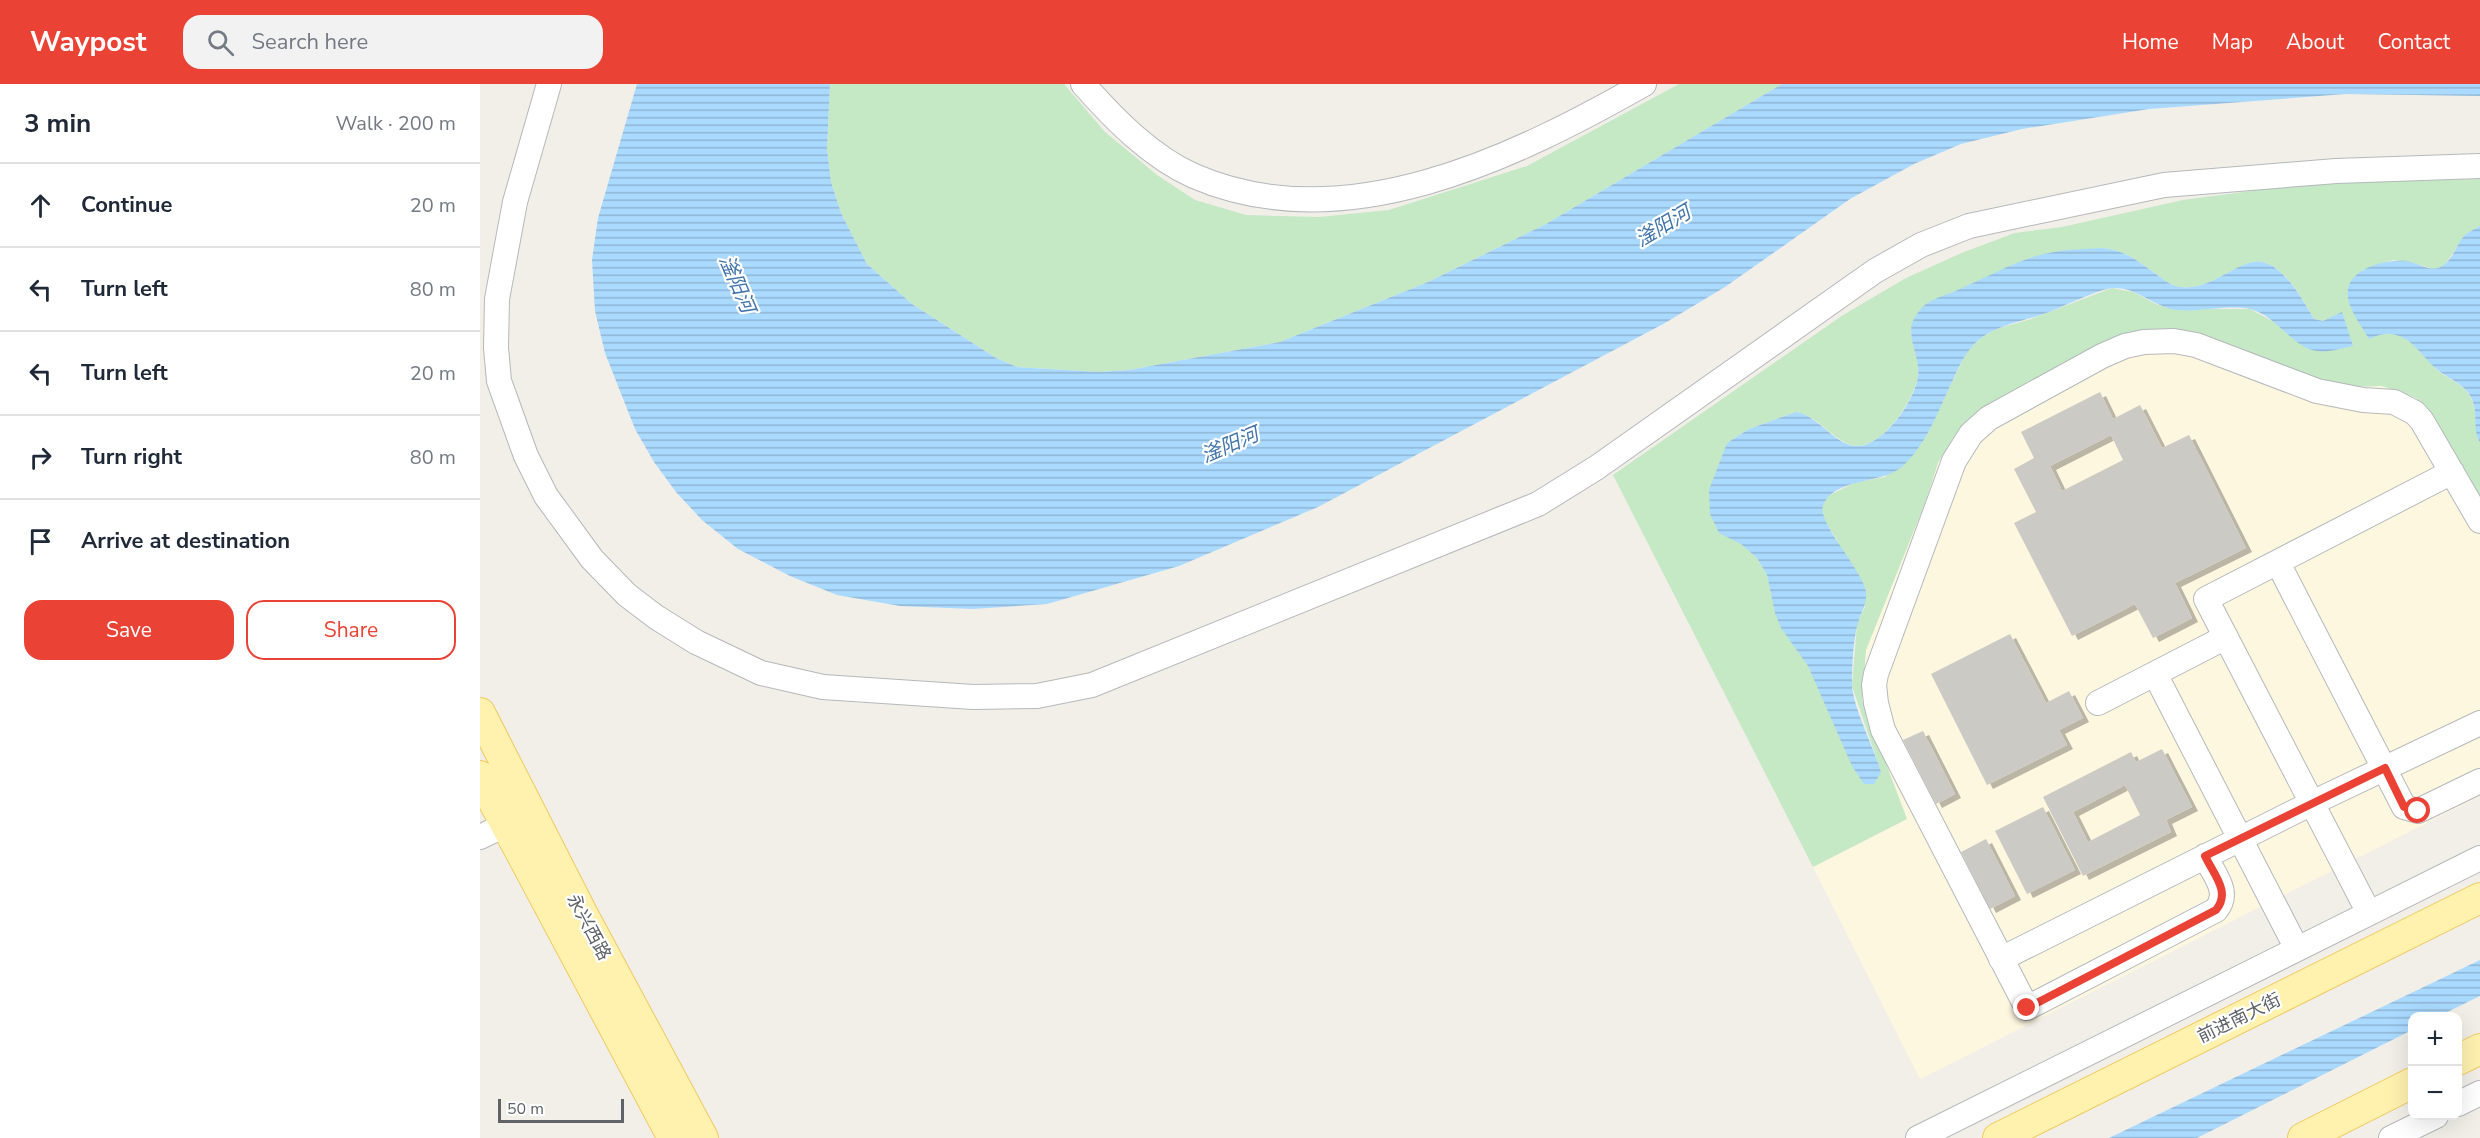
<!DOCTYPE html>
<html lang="en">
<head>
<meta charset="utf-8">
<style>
  :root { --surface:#fff; --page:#f2f2f3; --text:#1f2937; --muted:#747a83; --line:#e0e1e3; --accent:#ea4335 }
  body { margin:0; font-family:"Nunito Sans","Noto Sans SC",sans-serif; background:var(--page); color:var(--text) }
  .controls { position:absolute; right:18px; bottom:18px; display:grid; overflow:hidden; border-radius:12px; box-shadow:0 6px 24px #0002 }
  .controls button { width:54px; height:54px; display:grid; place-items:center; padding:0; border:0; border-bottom:2px solid var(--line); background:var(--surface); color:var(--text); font:30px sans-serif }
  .scale { position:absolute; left:18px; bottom:15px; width:126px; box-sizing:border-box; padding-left:6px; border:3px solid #5f6368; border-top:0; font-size:16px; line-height:21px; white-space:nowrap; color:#5f6368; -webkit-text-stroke:4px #fff; paint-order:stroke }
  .stop { position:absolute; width:18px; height:18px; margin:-14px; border:4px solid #ea4335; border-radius:50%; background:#fff }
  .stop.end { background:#ea4335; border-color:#fff; box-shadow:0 2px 6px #0008 }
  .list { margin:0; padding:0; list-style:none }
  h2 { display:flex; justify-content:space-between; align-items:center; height:78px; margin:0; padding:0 24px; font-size:26px }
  h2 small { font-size:20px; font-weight:400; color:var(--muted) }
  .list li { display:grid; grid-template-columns:39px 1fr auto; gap:18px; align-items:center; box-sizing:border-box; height:84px; padding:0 24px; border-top:2px solid var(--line) }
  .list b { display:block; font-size:22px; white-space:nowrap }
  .list em { font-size:20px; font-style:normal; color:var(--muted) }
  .actions { display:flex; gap:12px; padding:18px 24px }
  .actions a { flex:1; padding:14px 0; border:2px solid var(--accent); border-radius:18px; text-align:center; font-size:21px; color:var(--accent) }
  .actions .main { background:var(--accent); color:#fff }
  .icon { flex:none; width:33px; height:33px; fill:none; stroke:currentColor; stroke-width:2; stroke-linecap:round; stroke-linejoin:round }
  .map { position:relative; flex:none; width:2000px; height:1054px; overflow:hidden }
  header { display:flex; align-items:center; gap:36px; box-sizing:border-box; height:84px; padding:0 30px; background:var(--accent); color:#fff }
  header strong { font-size:28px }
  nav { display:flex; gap:33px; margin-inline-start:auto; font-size:21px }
  .search { width:420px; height:54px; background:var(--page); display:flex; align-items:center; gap:15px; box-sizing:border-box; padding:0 21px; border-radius:18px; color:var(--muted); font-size:22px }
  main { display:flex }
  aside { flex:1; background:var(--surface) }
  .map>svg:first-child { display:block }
</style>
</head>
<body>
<header>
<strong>Waypost</strong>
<div class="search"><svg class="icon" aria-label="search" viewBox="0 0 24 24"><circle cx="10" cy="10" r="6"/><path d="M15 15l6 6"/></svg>Search here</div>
<nav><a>Home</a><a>Map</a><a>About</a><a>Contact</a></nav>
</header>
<main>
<aside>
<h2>3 min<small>Walk · 200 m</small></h2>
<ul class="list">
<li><svg class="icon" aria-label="ahead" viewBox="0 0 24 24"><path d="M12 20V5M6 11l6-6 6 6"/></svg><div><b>Continue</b></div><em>20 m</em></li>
<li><svg class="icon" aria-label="left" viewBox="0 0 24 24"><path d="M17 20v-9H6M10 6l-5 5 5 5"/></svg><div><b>Turn left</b></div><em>80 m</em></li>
<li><svg class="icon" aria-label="left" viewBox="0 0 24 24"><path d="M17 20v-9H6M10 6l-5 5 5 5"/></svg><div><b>Turn left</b></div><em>20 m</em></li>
<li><svg class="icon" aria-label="right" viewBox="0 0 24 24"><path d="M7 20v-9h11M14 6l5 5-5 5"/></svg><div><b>Turn right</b></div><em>80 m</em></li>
<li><svg class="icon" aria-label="arrive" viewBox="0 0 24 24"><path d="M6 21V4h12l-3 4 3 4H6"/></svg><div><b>Arrive at destination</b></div></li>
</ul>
<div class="actions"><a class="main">Save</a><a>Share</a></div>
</aside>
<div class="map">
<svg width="2000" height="1054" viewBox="0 0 2000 1054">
  <defs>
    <pattern id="water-rules" width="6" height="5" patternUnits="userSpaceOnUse" patternTransform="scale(1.5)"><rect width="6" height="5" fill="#aadaff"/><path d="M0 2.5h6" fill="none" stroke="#8eb4d2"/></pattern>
    <filter id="shadow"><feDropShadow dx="6" dy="4" stdDeviation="0" flood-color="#0004"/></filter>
  </defs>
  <rect width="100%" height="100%" fill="#f1efe8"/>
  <path fill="#fef7e0" d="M1669 249 1873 304 1902 302 1936 314 1954 332 2000 419V712L1440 995 1333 783 1427 735 1382 616 1386 566 1445 419 1458 379 1476 349 1489 336Z"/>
  <path fill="#c5e8c5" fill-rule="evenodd" d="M350 0H584L625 48 677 91 715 116 766 131 839 133 909 126 1047 82 1199 0H1302L1066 140 948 198 800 258 649 286 619 288 537 283 516 274 432 220 387 180 361 129 351 98 347 65Z
    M2000 95V142L1985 151 1964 182 1954 185 1929 178 1913 176 1882 186 1895 252C1903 250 1910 248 1918 251 1934 257 1944 273 1956 285 1967 295 1984 300 1991 314 1999 329 1992 344 2000 359V419L1954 332 1936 314 1902 302 1866 303 1823 291 1711 248 1489 336 1476 349 1458 379 1445 419 1386 566 1382 616 1427 735 1333 783 1133 391 1363 231 1426 194 1484 168 1535 149 1582 143 1703 116 1801 103 1880 98ZM1624 164C1647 167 1662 180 1680 193 1685 196 1690 201 1696 202 1706 205 1718 203 1727 199 1743 193 1757 181 1773 178 1800 173 1824 216 1834 235L1843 237 1862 229 1816 256 1796 239 1770 225H1694L1678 221 1653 208 1632 204 1551 235 1516 245 1501 254 1487 267 1449 346 1405 393 1376 398 1348 412 1341 424 1344 437 1356 454 1385 523 1377 540 1372 602 1401 688 1328 582 1316 563 1291 509 1287 491 1277 474 1261 460 1247 359 1269 345 1316 328C1339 332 1351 355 1372 361 1400 369 1434 316 1438 292 1440 279 1433 260 1431 246L1535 181 1569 169Z"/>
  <path fill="url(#water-rules)" d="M157 0H350L347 65 351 98 361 129 387 180 432 220 516 274 537 283 619 288 649 286 800 258 948 198 1066 140 1302 0H2000V12L1866 10 1669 25 1542 45 1481 60 1434 80 1370 115 1245 203 1185 239 838 423 699 482 567 520 493 525 420 522 357 511 310 492 258 465 222 436 196 408 174 378 155 345 125 269 115 227 112 176 118 134Z
    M2000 142V359C1992 345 1998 332 1993 318 1988 302 1971 296 1959 287 1944 276 1935 256 1916 251 1907 248 1898 251 1889 255 1882 243 1870 227 1868 214 1863 185 1905 175 1927 177 1938 179 1951 189 1962 182 1973 176 1976 161 1984 152 1988 148 1995 145 2000 142Z
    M1624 164C1647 167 1662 180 1680 193 1685 196 1690 201 1696 202 1706 205 1718 203 1727 199 1743 193 1757 181 1773 178 1800 173 1823 216 1834 235L1843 237 1862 228 1873 262C1862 264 1849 269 1836 267 1813 264 1796 231 1770 225 1745 220 1714 230 1691 225 1672 220 1654 203 1634 204 1618 205 1585 222 1569 228 1546 237 1519 240 1500 255 1485 267 1480 281 1472 298 1458 327 1447 359 1423 382 1402 401 1353 393 1343 422 1337 439 1383 486 1386 508 1387 520 1381 529 1378 539 1373 555 1372 583 1372 600 1372 621 1394 664 1401 688L1394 700H1384L1372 682 1328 582 1301 544 1295 529 1287 491 1277 474 1261 460 1239 449 1230 430 1229 406 1247 359 1269 345 1316 328C1340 332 1355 363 1379 362 1405 360 1435 316 1438 292 1441 271 1422 249 1437 230 1439 227 1443 222 1446 220 1456 213 1470 210 1480 205 1508 193 1538 175 1569 169 1586 165 1606 165 1624 164Z
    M2000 876V912L1959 932H1932V946L1717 1054H1629Z"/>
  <path fill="#cccac5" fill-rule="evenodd" filter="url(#shadow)" d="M1620 308 1633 335 1660 321 1682 364 1709 351 1766 464 1695 499 1712 534 1673 554 1655 520 1592 552 1534 439 1556 428 1534 385 1554 374 1541 348ZM1631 351 1643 376 1582 407 1570 382Z
    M1530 550 1566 619 1589 607 1603 634 1579 646 1587 661 1507 701 1451 590Z
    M1443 647 1475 710 1456 720 1423 656Z
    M1682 665 1712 723 1686 736 1691 748 1603 792 1563 713 1651 668 1656 678ZM1645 701 1660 731 1608 758 1593 728Z
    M1563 723 1595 786 1547 810 1515 747Z
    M1506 755 1535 812 1510 825 1481 768Z"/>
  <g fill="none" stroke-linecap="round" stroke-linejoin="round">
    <g stroke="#b5b8bc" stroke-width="26">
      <path id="minor" d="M69 0 35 118 17 215 16 264 19 297 46 372 66 412 112 475 147 511 176 533 216 558 281 589 343 603 493 613 557 612 612 601 1058 420 1116 384 1395 187 1441 161 1489 142 1684 101 1856 87 2000 82
        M603 0C634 35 671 73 714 92 864 157 1034 74 1164 0
        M1798 479 1924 723 1938 727 2000 697
        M1675 590 1817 865
        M1618 619 1746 553
        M0 753 25 741
        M1725 772C1734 791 1751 808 1736 826L1547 924 1403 646 1396 619 1394 601 1396 590 1474 377 1491 350 1509 334 1622 272 1645 262 1664 258 1694 257 1716 261 1837 307 1883 316 1914 318 1935 329 1942 337 2000 437
        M1889 829 1726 515 1972 388
        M1521 875 1832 719 2000 639
        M1978 1020 2000 1009
        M1438 1054 2000 774
        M1911 1054 1956 1032"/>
    </g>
    <g stroke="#f2c960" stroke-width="32">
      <path id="major" d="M0 629 102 829 223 1054
        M0 692 193 1054
        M1978 976 2000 965
        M1518 1054 2000 814
        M1823 1054 1932 999"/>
    </g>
    <use href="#minor" stroke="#fff" stroke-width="24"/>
    <use href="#major" stroke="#fff2af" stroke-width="30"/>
  </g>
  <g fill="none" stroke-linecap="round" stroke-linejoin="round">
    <path stroke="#ea4335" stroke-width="8" d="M1547 924 1736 826C1751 808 1734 791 1725 772L1905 684 1924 723 1938 727"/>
  </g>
  <g text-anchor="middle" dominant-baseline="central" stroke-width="4.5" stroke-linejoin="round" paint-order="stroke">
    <g font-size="18" fill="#5f6368" stroke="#fff">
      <text transform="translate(109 843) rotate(62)">永兴西路</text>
      <text transform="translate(1759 934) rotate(-26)">前进南大街</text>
    </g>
    <g font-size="20" font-style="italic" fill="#4174aa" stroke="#fff">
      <text transform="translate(1183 142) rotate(-31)">滏阳河</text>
      <text transform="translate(257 200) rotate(67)">滏阳河</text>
      <text transform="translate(750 361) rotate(-23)">滏阳河</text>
    </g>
  </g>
</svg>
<div class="controls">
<button>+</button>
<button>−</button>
</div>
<div class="scale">50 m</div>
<div class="stop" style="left:1938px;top:727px"></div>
<div class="stop end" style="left:1547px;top:924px"></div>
</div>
</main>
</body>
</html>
